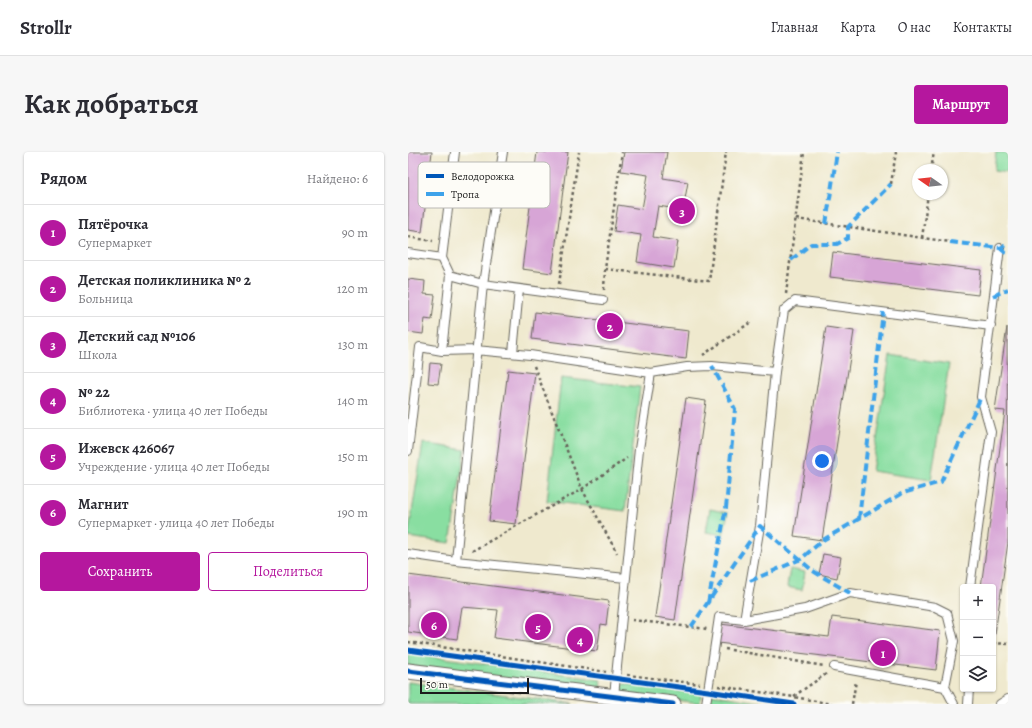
<!DOCTYPE html>
<html lang="ru">
<head>
<meta charset="utf-8">
<style>
  :root { --surface:#fff; --page:#f7f7f7; --text:#2b2b33; --muted:#7c7c81; --line:#e1e1e2; --accent:#b5179e }
  body { margin:0; font-family:Alegreya,serif; background:var(--page); color:var(--text) }
  .controls { position:absolute; right:12px; bottom:12px; display:grid; overflow:hidden; border-radius:4px; box-shadow:0 1px 3px #0004 }
  .controls button { width:36px; height:36px; display:grid; place-items:center; padding:0; border:0; border-bottom:1px solid var(--line); background:var(--surface); color:var(--text); font:20px sans-serif }
  .compass { position:absolute; left:504px; top:12px; width:36px; height:36px; border-radius:50%; background:var(--surface); box-shadow:0 1px 3px #0004; rotate:284deg }
  .scale { position:absolute; left:12px; bottom:10px; width:109px; box-sizing:border-box; padding-left:4px; border:2px solid #1c1c1c; border-top:0; font-size:11px; line-height:14px; white-space:nowrap; color:#1c1c1c; -webkit-text-stroke:3px #fdfcf7; paint-order:stroke }
  .you { position:absolute; left:414px; top:309px; width:14px; height:14px; margin:-10px; border:3px solid #fff; border-radius:50%; background:#1a73e8; box-shadow:0 0 0 6px #1a73e833 }
  .badge { display:grid; place-items:center; width:26px; height:26px; border-radius:50%; background:var(--accent); color:#fff; font-size:13px; font-weight:700 }
  .pin { position:absolute; translate:-50% -50%; border:2px solid #fff; box-shadow:0 1px 4px #0006 }
  .list { margin:0; padding:0; list-style:none }
  h2 { display:flex; justify-content:space-between; align-items:center; height:52px; margin:0; padding:0 16px; font-size:17px }
  h2 small { font-size:13px; font-weight:400; color:var(--muted) }
  .list li { display:grid; grid-template-columns:26px 1fr auto; gap:12px; align-items:center; box-sizing:border-box; height:56px; padding:0 16px; border-top:1px solid var(--line) }
  .list b { display:block; font-size:15px; white-space:nowrap }
  .list p { margin:0; font-size:13px; white-space:nowrap; color:var(--muted) }
  .list em { font-size:13px; font-style:normal; color:var(--muted) }
  .actions { display:flex; gap:8px; padding:12px 16px }
  .actions a { flex:1; padding:9px 0; border:1px solid var(--accent); border-radius:4px; text-align:center; font-size:14px; color:var(--accent) }
  .actions .main { background:var(--accent); color:#fff }
  .icon { flex:none; width:22px; height:22px; fill:none; stroke:currentColor; stroke-width:2; stroke-linecap:round; stroke-linejoin:round }
  .map { position:relative; flex:none; width:600px; height:552px; overflow:hidden; border-radius:4px }
  header { display:flex; align-items:center; gap:24px; box-sizing:border-box; height:56px; padding:0 20px; background:var(--surface); border-bottom:1px solid var(--line) }
  header strong { font-size:19px }
  nav { display:flex; gap:22px; margin-inline-start:auto; font-size:14px }
  .intro { display:flex; align-items:center; justify-content:space-between; box-sizing:border-box; height:96px; padding:0 24px }
  h1 { margin:0; font-size:28px }
  .button { padding:10px 18px; border-radius:4px; background:var(--accent); color:#fff; font-size:14px; font-weight:700 }
  main { display:flex; gap:24px; padding:0 24px }
  aside { flex:1; background:var(--surface); border-radius:4px; box-shadow:0 1px 3px #0004 }
  .map>svg:first-child { display:block }
</style>
</head>
<body>
<header>
<strong>Strollr</strong>
<nav><a>Главная</a><a>Карта</a><a>О нас</a><a>Контакты</a></nav>
</header>
<div class="intro"><h1>Как добраться</h1><a class="button">Маршрут</a></div>
<main>
<aside>
<h2>Рядом<small>Найдено: 6</small></h2>
<ul class="list">
<li><span class="badge">1</span><div><b>Пятёрочка</b><p>Супермаркет</p></div><em>90 m</em></li>
<li><span class="badge">2</span><div><b>Детская поликлиника № 2</b><p>Больница</p></div><em>120 m</em></li>
<li><span class="badge">3</span><div><b>Детский сад №106</b><p>Школа</p></div><em>130 m</em></li>
<li><span class="badge">4</span><div><b>№ 22</b><p>Библиотека · улица 40 лет Победы</p></div><em>140 m</em></li>
<li><span class="badge">5</span><div><b>Ижевск 426067</b><p>Учреждение · улица 40 лет Победы</p></div><em>150 m</em></li>
<li><span class="badge">6</span><div><b>Магнит</b><p>Супермаркет · улица 40 лет Победы</p></div><em>190 m</em></li>
</ul>
<div class="actions"><a class="main">Сохранить</a><a>Поделиться</a></div>
</aside>
<div class="map">
<svg width="600" height="552" viewBox="0 0 600 552">
  <rect width="100%" height="100%" fill="#fdfcf7"/>
  <filter id="ink" filterUnits="userSpaceOnUse"><feTurbulence type="fractalNoise" baseFrequency=".025" numOctaves="2"/><feDisplacementMap in="SourceGraphic" scale="8" xChannelSelector="R" yChannelSelector="G"/><feConvolveMatrix kernelMatrix="1 2 1 2 8 2 1 2 1" color-interpolation-filters="sRGB"/></filter>
  <filter id="wash" filterUnits="userSpaceOnUse"><feTurbulence type="fractalNoise" baseFrequency=".012" numOctaves="4" result="noise"/><feDisplacementMap in="SourceGraphic" scale="16" xChannelSelector="R" yChannelSelector="G"/><feGaussianBlur stdDeviation="0.9" result="paint"/><feColorMatrix in="noise" values="0 0 0 0 0 0 0 0 0 0 0 0 0 0 0 0 0 1.4 0 .05"/><feComposite in="paint" operator="in"/></filter>
  <g filter="url(#wash)">
    <rect width="100%" height="100%" fill="#efe9ce"/>
    <path fill="#89dea1" stroke="#527d5e" d="M588 0H600V21L586 19Z
      M482 203 541 212 523 328 464 319Z
      M153 226 232 235 217 359 139 349Z
      M15 291 57 298 42 391 0 385Z
      M302 357 320 361 315 383 298 380Z
      M382 417 397 420 394 438 379 435Z
      M0 501 193 528 192 539 0 514Z
      M0 530 165 552H0Z
      M212 531 293 542 292 551 211 541Z
      M303 542 362 552H302Z"/>
    <g id="blocks">
      <path fill="#d7a5d6" d="M0 0H24L14 80 0 78Z
        M129 0H160L144 121 114 117Z
        M216 0H259L255 26 280 30 275 58 250 54 245 85 270 89 266 116 229 110 233 83 206 79 210 53 234 57 240 23 213 19Z
        M425 100 573 118 570 143 422 125Z
        M0 127 17 129 16 142 27 143 24 168 17 167 15 182 0 180Z
        M127 160 281 179 278 207 124 187Z
        M418 175 446 179 414 388 386 384Z
        M599 175 600 390 587 482H585V435H573L597 259 587 258Z
        M22 211 33 212 30 232 20 231Z
        M100 218 127 221 108 372 81 369Z
        M278 246 298 249 267 468 247 465Z
        M415 402 433 405 429 426 411 422Z
        M0 423 201 449 198 473 193 472 189 499 86 486 90 458 54 455 49 487 0 480Z
        M424 465 532 479 528 518 310 491 312 472 421 485Z"/>
    </g>
  </g>
  <g filter="url(#ink)">
    <use href="#blocks" fill-opacity="0" stroke="#66645a" stroke-width="1"/>
    <g fill="none" stroke-linecap="round" stroke-linejoin="round">
      <g stroke="#66645a" stroke-width="10">
        <path id="service" d="M0 101 34 106 42 123 34 199
          M34 106 47 0
          M42 123 75 132 195 148
          M105 201 111 137
          M0 299 12 195 34 199 67 198 122 203 243 221 279 215 304 214 367 220
          M0 402 48 409 218 426
          M48 409 75 132 95 0
          M562 435 583 280 573 245 592 96
          M336 468 352 374 367 220 376 158 387 149 583 174
          M426 515 537 535
          M206 544 231 297 243 221
          M298 552 311 465 336 468 397 457 442 441 527 455 539 461 546 489 537 535 546 552
          M560 552 561 537
          M592 552 600 547"/>
      </g>
      <g stroke="#66645a" stroke-width="17">
        <path id="minor" d="M0 519 265 552"/>
      </g>
      <path stroke="#66645a" stroke-width="2.5" stroke-dasharray="3 3" stroke-linecap="butt" d="M523 18 526 0
        M483 32 488 0
        M388 67 542 90
        M0 85 25 89
        M514 86 520 42
        M197 117 301 129 318 0
        M151 132 171 0
        M196 138 197 117 214 0
        M378 142 396 0
        M295 203 343 170
        M126 214 174 337 209 401
        M64 399 174 337 219 306
        M224 468 299 477
        M0 490 198 520
        M585 491 600 492
        M317 497 416 514
        M219 523 292 532
        M310 534 386 545 424 552
        M386 544 418 522
        M444 552 448 529"/>
      <use href="#service" stroke="#fff" stroke-width="8"/>
      <use href="#minor" stroke="#fff" stroke-width="15"/>
      <path stroke="#3da2ea" stroke-width="4" stroke-dasharray="8 4" stroke-linecap="butt" d="M418 72 429 0
        M542 90 592 96 600 92
        M592 96 600 103
        M383 108 403 92H429L440 86V75L483 32
        M585 144 600 137
        M451 367 475 160
        M342 429 393 407 415 388 495 341 533 330 573 245
        M300 451 318 356 327 257 304 214
        M283 475 352 374 405 419 442 441"/>
      <g stroke="#fdfcf7" stroke-width="8">
        <path id="cycleway" d="M0 498 300 539 386 552
          M0 519 265 552"/>
      </g>
      <use href="#cycleway" stroke="#0057b8" stroke-width="5"/>
    </g>
  </g>
  <rect x="10" y="10" width="132" height="46" rx="6" fill="#fdfcf7" stroke="#bab9b5" stroke-width="1"/>
  <rect x="18" y="22" width="18" height="4" fill="#0057b8"/>
  <rect x="18" y="40" width="18" height="4" fill="#3da2ea"/>
  <g font-size="11" fill="#1c1c1c">
    <text x="43" y="28">Велодорожка</text>
    <text x="43" y="46">Тропа</text>
  </g>
</svg>
<div class="controls">
<button>+</button>
<button>−</button>
<button><svg class="icon" aria-label="layers" viewBox="0 0 24 24"><path d="M12 4l9 5-9 5-9-5zM3 14l9 5 9-5"/></svg></button>
</div>
<svg class="compass" viewBox="-18 -18 36 36"><path d="M0-13l5 13h-10z" fill="#e53935"/><path d="M0 13l5-13h-10z" fill="#7c7c81"/></svg>
<div class="scale">50 m</div>
<div class="you"></div>
<div class="pin badge" style="left:475px;top:501px">1</div>
<div class="pin badge" style="left:202px;top:174px">2</div>
<div class="pin badge" style="left:274px;top:59px">3</div>
<div class="pin badge" style="left:172px;top:488px">4</div>
<div class="pin badge" style="left:130px;top:475px">5</div>
<div class="pin badge" style="left:26px;top:473px">6</div>
</div>
</main>
</body>
</html>
